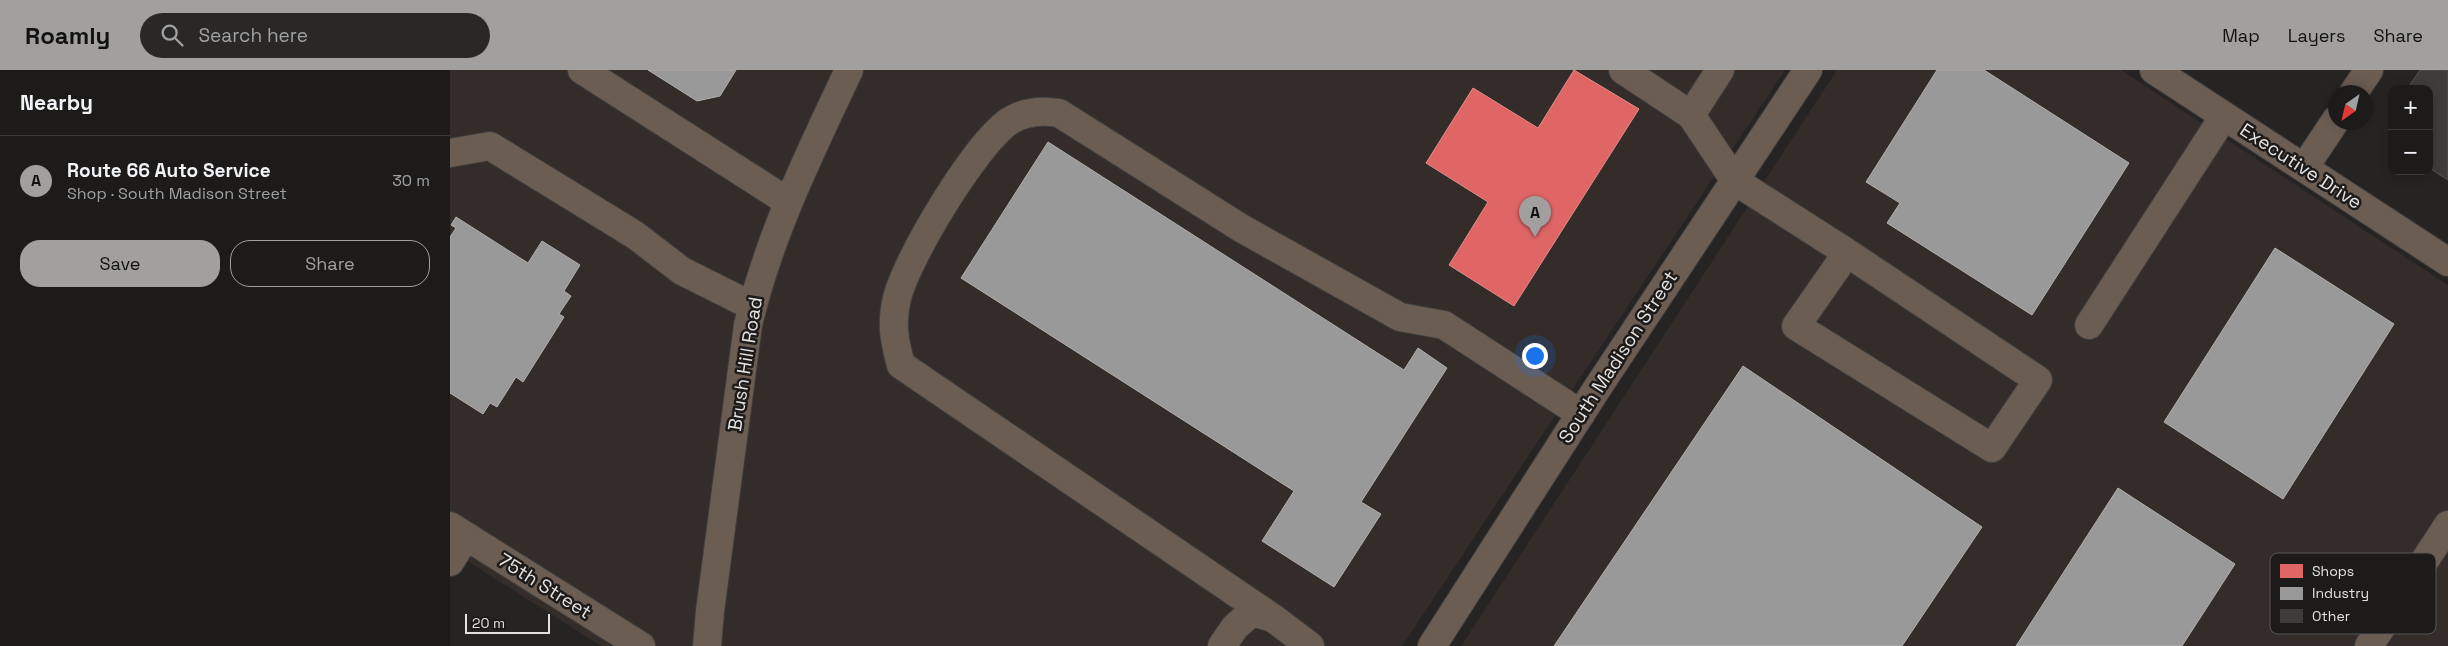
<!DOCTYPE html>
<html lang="en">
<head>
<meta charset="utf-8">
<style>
  :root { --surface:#1c1b1a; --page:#292827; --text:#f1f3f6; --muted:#a0a1a2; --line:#3a3939; --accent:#a1a09e }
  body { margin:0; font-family:"Space Grotesk",sans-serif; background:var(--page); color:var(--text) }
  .controls { position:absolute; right:15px; top:15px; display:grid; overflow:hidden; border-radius:10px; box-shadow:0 2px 12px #0003 }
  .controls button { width:45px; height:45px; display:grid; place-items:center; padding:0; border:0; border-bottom:1px solid var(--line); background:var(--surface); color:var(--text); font:25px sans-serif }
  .compass { position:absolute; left:1878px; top:15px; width:45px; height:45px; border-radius:50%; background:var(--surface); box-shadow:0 2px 12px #0003; rotate:214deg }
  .scale { position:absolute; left:15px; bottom:12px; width:85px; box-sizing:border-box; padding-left:5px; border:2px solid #e4e2e1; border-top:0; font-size:14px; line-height:18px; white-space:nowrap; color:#e4e2e1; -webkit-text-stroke:4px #1d1b19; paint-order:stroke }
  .you { position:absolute; left:1084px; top:285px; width:18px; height:18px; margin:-12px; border:4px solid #fff; border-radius:50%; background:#1a73e8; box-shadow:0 0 0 8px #1a73e833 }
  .badge { display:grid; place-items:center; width:32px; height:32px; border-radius:50%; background:var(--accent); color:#111; font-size:16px; font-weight:700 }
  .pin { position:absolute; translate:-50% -41px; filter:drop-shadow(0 1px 2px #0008) }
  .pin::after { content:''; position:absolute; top:26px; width:18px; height:15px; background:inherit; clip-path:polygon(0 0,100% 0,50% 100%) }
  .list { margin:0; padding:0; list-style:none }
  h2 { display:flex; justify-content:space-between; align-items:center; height:65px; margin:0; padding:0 20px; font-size:21px }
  h2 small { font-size:16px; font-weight:400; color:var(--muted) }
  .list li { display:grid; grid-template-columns:32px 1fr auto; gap:15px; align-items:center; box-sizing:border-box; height:90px; padding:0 20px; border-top:1px solid var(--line) }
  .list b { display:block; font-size:19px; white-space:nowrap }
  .list p { margin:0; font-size:16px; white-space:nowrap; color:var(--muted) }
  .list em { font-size:16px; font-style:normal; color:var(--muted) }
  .actions { display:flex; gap:10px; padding:15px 20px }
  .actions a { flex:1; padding:11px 0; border:1px solid var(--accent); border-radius:20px; text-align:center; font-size:18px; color:var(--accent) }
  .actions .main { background:var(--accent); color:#111 }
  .icon { flex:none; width:28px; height:28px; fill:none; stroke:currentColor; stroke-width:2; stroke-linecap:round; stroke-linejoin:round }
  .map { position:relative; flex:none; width:1998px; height:576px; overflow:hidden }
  header { display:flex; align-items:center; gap:30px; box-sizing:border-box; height:70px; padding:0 25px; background:var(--accent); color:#111 }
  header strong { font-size:24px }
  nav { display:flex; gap:28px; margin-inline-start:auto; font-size:18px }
  .search { width:350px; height:45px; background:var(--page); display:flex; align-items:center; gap:12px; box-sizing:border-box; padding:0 18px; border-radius:28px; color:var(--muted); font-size:19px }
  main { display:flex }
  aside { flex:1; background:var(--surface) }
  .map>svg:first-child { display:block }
</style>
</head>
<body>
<header>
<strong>Roamly</strong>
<div class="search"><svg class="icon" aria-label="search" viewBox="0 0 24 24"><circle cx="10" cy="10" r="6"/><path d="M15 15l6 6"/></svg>Search here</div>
<nav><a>Map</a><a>Layers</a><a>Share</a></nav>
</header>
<main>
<aside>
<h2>Nearby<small></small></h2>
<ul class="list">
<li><span class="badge">A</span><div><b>Route 66 Auto Service</b><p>Shop · South Madison Street</p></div><em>30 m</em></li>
</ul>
<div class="actions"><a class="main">Save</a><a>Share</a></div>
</aside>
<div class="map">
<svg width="1998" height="576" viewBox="0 0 1998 576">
  <rect width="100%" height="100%" fill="#252423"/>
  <path fill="#332c28" d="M0 0H1335L952 576H151L0 480Z
    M1387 0H1671L1998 215V576H1011Z"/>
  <path fill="#e06666" stroke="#e18b8b" d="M1124 0 1189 39 1064 236 999 195 1038 132 976 93 1023 18 1088 58Z"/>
  <path fill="#999" stroke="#b0afaf" d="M198 0H286L270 26 247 31Z
    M1487 0H1534L1679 93 1582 245 1437 153 1450 133 1416 112Z
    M598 72 954 300 968 278 997 298 911 432 931 444 884 517 812 471 844 421 511 208Z
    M6 147 78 193 92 171 130 195 114 221 121 226 109 244 114 247 73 312 66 307 47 337 40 333 33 344 0 323V167L6 158 1 155Z
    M1825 178 1944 254 1833 429 1714 352Z
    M1293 296 1532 457 1452 576H1104Z
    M1668 418 1785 494 1732 576H1566Z"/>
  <path fill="#3e3d3c" stroke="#545352" d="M1970 0H1998V110L1979 98V19H1957Z"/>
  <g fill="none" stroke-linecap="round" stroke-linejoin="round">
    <g stroke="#403f3e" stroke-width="30">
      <path id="minor" d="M132 0 337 131
        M1173 0 1241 45 1270 0
        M1704 0 1998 192
        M1904 22 1919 0
        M1241 45 1285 111 1393 180 1588 310 1542 378 1346 256 1397 183
        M0 83 40 76 185 165 232 201 302 236
        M1854 98 1886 50
        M1639 255 1774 46
        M0 456 191 576
        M0 492 16 466
        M823 548 451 295C444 270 441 253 447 228 458 186 524 77 558 52 574 41 591 40 609 43L791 158 950 247 994 255 1131 344
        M257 576 260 541 298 255C319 165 360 83 399 0
        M772 576 785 557 802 542 823 548 860 576
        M982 576 1146 320 1358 0
        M1919 576 1998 455"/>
    </g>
    <use href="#minor" stroke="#6c5d53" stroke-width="28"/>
  </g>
  <g text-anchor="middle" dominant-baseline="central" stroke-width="5" stroke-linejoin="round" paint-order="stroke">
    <g font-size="19" fill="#e4e2e1" stroke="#1d1b19">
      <text transform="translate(1851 96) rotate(33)">Executive Drive</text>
      <text transform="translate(1168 287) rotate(-57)">South Madison Street</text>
      <text transform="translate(295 294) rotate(-81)">Brush Hill Road</text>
      <text transform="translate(95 516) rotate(32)">75th Street</text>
    </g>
  </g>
  <rect x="1820" y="483" width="166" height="81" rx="8" fill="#1d1b19" stroke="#595755" stroke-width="1"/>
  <rect x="1830" y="494" width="23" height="14" fill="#e06666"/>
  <rect x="1830" y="517" width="23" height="13" fill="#999"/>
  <rect x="1830" y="539" width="23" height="14" fill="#3e3d3c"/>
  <g font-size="14" fill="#e4e2e1">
    <text x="1862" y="506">Shops</text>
    <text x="1862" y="528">Industry</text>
    <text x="1862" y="551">Other</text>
  </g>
</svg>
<div class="controls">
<button>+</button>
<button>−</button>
</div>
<svg class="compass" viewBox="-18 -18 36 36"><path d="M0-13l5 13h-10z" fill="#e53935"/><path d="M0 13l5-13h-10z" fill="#a0a1a2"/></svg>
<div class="scale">20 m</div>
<div class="you"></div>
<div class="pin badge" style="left:1085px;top:167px">A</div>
</div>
</main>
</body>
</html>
